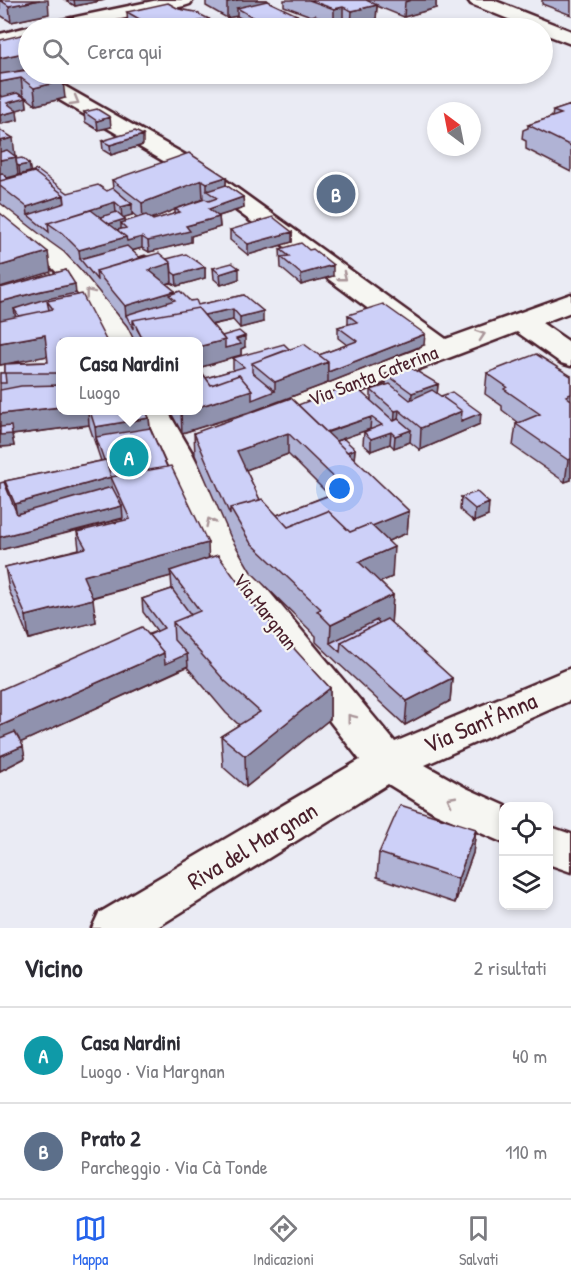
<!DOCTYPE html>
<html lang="it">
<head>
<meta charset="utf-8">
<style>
  :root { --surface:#fff; --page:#f2f2f3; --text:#2b2b33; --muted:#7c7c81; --line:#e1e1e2; --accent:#2563eb }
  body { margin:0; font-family:"Patrick Hand",sans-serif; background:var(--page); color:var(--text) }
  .controls { position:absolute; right:18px; bottom:18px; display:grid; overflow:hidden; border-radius:12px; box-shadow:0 3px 9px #0003 }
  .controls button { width:54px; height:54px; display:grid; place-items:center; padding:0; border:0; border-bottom:2px solid var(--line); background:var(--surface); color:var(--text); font:30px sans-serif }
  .compass { position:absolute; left:427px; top:102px; width:54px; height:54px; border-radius:50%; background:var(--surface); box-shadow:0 3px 9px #0003; rotate:328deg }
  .you { position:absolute; left:340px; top:489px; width:21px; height:21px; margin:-15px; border:4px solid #fff; border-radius:50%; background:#1a73e8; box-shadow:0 0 0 9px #1a73e833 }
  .badge { display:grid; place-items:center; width:39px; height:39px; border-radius:50%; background:var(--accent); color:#fff; font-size:20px; font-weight:700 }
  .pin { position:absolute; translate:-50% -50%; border:3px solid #fff; box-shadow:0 2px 6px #0006 }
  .popup { position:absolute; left:56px; top:337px; width:147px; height:78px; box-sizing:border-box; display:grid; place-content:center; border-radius:12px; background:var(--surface); filter:drop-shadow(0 2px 4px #0005); font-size:20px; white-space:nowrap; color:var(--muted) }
  .popup b { font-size:22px; color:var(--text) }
  .popup::after { content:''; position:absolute; left:50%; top:100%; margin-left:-12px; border:12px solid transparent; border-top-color:var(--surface) }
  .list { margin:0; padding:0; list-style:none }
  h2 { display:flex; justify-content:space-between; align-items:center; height:78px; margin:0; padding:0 24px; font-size:26px }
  h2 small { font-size:20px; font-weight:400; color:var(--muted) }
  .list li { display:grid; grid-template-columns:39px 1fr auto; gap:18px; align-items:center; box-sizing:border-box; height:96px; padding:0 24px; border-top:2px solid var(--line) }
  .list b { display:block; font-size:22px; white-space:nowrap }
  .list p { margin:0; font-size:20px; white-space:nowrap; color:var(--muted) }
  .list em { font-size:20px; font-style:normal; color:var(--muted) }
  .icon { flex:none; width:33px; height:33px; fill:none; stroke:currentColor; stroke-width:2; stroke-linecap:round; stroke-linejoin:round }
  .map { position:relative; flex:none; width:571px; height:928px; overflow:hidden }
  .search { position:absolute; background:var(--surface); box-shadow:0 3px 9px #0003; left:18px; right:18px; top:18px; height:66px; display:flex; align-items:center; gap:15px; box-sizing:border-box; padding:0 21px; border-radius:33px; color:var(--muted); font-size:22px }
  .sheet { height:270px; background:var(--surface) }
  nav { display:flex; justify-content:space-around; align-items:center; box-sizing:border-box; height:84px; border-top:2px solid var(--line); background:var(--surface); font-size:16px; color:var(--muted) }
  nav a { display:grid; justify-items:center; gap:3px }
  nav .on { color:var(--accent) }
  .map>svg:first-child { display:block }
</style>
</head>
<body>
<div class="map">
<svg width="571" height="928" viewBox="0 0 571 928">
  <rect width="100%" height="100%" fill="#eaebf4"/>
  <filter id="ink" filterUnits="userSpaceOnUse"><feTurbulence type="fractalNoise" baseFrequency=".0167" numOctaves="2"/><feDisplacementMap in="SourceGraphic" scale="12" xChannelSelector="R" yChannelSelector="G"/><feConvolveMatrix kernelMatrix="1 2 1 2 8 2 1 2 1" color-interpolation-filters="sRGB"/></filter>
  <g filter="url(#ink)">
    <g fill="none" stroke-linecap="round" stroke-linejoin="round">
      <g stroke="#4a1f2b" stroke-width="5">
        <path id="minor" d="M158 0H193L190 4 184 6 77 28H42L45 24 52 22Z
          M468 0H493L571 31V44L542 33V28H531L471 4Z
          M28 27 33 28H28V39L0 46V34Z
          M31 77 59 83 210 169 446 339 571 294V312L542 323 571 343V366L561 363 517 332 266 427 255 429 244 427 239 420 244 413 421 348 194 179 46 92 31 89 0 92V80Z
          M0 204C14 208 24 218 35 226 77 258 112 294 135 342H106C83 292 43 256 0 224Z
          M136 410H167L191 451 251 570 395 742 571 668V700L425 765 466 788 506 806H504V843L435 813 388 784 156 928H92L99 913 360 760 223 584 159 451Z
          M548 826 571 834V872L548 864Z"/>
      </g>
      <use href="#minor" fill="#f6f6f2" fill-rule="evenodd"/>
    </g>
    <path fill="#b0b3d5" stroke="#4a1f2b" stroke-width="1.5" fill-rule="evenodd" d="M0 0 49 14 11 22 0 15Z
      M65 0H105L75 6Z
      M206 0H267L297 20 311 16 284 6V0H436V8L404 17 377 6 376 20 351 27 343 23 334 25 327 22V28H290V25L276 28H258L237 16 227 18 206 6Z
      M542 0H571V15L542 4Z
      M179 9 209 19 210 28H130L128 27 127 12Z
      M0 40 13 72 65 98 36 105 23 95H22L26 98 27 107 16 110 18 120 1 124H0Z
      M571 105V172L526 149V141L522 139 523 130 528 128V125L552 117 553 111Z
      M84 112 111 127 98 130 85 122Z
      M0 130 16 157V159L29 164 30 172 68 193 107 191 113 188 112 180 226 177V185L243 197 244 208 219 216 220 227 191 236V242L149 252 142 248 132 251 139 257 146 256 167 259 205 267V278L177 286 172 283 167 284 175 292 198 305 244 295 263 322 240 328 233 320 212 325 222 336 245 347 241 349V355L226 359V360L198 368 206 378 234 370 233 369V358L289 349 319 355 347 345 338 338V327L348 324V315L424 345 328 383 253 411 182 433 170 411H198V342H135L127 326 81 270 64 252 50 242 0 203ZM175 209V214L153 220 151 219ZM132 213 138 218 125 221 123 217 132 215Z
      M102 141 143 145 111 155 103 150Z
      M230 230 292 232V242L248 255 230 240Z
      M280 249 333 276 301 285 281 268Z
      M213 268 239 279 221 285 214 279Z
      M66 270 60 342V411H146L149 418 150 428 209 558 330 688V719L246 787 223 767 221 736 239 725 226 713 187 667 21 742 25 758 0 771V690L157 631 143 612 142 599 172 589 171 576 92 598 96 622 29 639 9 590 5 567 79 549 77 532 123 521 122 519 0 550 6 489 5 481 101 461 89 425 12 435 14 446 0 447V373H5V364L0 365V288ZM47 356 48 362 7 363Z
      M487 373 571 376V480L565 482 513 446 516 424 519 423 502 410V406L485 394Z
      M386 374 438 384 437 394 480 424 420 450 410 442 394 448 390 444 371 451 363 444 364 432 371 430 370 429 335 441 355 449 354 459 409 511 407 533 388 541 392 577 380 582 393 595 391 623 452 678 450 701 405 725 340 665 316 642V636L251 572 231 538 195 455 194 433 298 405 371 400V390L386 385ZM288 454 329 495 277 515 260 500 246 470Z
      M461 497 488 516 474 522 460 510Z
      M476 829 473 853 455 903 377 877 379 853Z"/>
    <path fill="#9092ae" stroke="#4a1f2b" stroke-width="1.5" d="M40 0H48L49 14 11 22 9 6Z
      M74 0H105L75 6Z
      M238 0H267L268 9 237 8V16L227 18V2Z
      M411 0H436V8L404 17 405 2Z
      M377 5 376 20 351 27 352 11Z
      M343 7V23L334 25V9Z
      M297 15V23L290 22V25L276 28H263V23Z
      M209 19 210 28H169Z
      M327 22V28H298V26Z
      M28 52V69L0 75V58Z
      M21 78 23 95 0 99V82Z
      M63 81 65 98 36 105 34 88Z
      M26 98 27 107 8 113 7 103Z
      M17 111 18 120 1 124 0 115Z
      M110 117 111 127 98 130 97 121Z
      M143 135V145L111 155 110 145Z
      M13 138 15 156 0 160V141Z
      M16 157 18 175 0 184V160Z
      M29 164 31 174 20 176 19 166Z
      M226 177V195L207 191V183Z
      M202 180 203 199 143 222 142 203Z
      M64 195 66 214 28 215 27 207Z
      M243 197 244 208 209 219V209Z
      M115 202 116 213 92 220 82 212Z
      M132 204V215L122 218 121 207Z
      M219 217 220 227 191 236V242L149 252 148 241 186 226Z
      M125 219 126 227 121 223V231L102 226Z
      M292 232V242L248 255V244Z
      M126 237H142V248L127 252 80 259 79 250Z
      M48 252 51 272 0 287V266Z
      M171 263 172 282 150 290 103 278Z
      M333 265V276L301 285V274Z
      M205 267V278L177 286 176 275Z
      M239 268V279L221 285 220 274Z
      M75 284 77 304 47 301 14 309 16 319 0 324V302L41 291Z
      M175 291 176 311 133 320 126 316 125 306Z
      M233 309V320L143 339 137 329Z
      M263 311V322L240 328V317Z
      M425 334 424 345 328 383V372Z
      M45 335 48 356 0 365V343Z
      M245 336V347L241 349V355L226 359V360L198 368V347L225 340 236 339Z
      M328 362V383L253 411 182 433 181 412 185 411H198V407L252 390 275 391V382Z
      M438 384 437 396 411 405 412 393Z
      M60 407V411H88L89 425 12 435 14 446 0 447V414Z
      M399 410 397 431 394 432 395 411Z
      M462 411 481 413 480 424 420 450 421 428Z
      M371 417 370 429 319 447 320 435Z
      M149 418 151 440 96 437 97 449 95 427Z
      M411 430 410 442 394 448 395 436Z
      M391 432 390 444 371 451V439Z
      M288 433V454L238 473 237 451Z
      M355 449 354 461 339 455Z
      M571 459V480L565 482 568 460Z
      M111 477 113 499 18 526 15 504Z
      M489 503 488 516 474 522 475 509Z
      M122 506 123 518 0 550V537Z
      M409 511 407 533 369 549 366 528Z
      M208 543 209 566 170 571 171 576 86 599 83 576Z
      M394 547 392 577 358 592 359 562Z
      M393 595 391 626 341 642 330 643 331 625Z
      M93 599 96 622 29 639 26 616Z
      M164 653 187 654 188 666 0 752V726Z
      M452 678 450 701 405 725 407 701Z
      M330 688V719L246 787 245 756Z
      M23 746 25 758 0 771V756Z
      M476 829 473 853 455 903 458 879Z"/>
    <path fill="#cdd0f8" stroke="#4a1f2b" stroke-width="1.5" d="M0 0H40L9 6Z
      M222 0H238L227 2Z
      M309 0H366L377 5 352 11 343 7 334 9Z
      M267 1 297 15 263 23 237 8Z
      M168 3 179 9 195 12 209 19 169 28H155L127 12Z
      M315 15 327 22 298 26 290 22Z
      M87 21 100 28H52Z
      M531 25 540 28H527L523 27Z
      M25 34 28 36V52L0 58V40Z
      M28 70V74H51L63 81 34 88 21 78 0 82V74Z
      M17 93 26 98 7 103 17 111 0 115V95L2 97Z
      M571 105V146L528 125 561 114 553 111Z
      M97 109 110 117 97 121 84 112Z
      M0 130 13 138 0 141Z
      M135 131 143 135 110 145 102 141Z
      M7 150 16 157 0 160V152Z
      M189 153 226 177 207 183 202 180 142 203 112 180Z
      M22 158 29 164 19 166 17 165 16 159Z
      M37 170 68 193 98 185 107 191 113 188 132 204 121 207 115 202 48 223 49 232 28 215 65 203 64 195 34 172 0 181V174L2 173 7 178Z
      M34 172 64 195 27 207 0 186V181Z
      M226 185 243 197 209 209 219 217 186 226 190 231 148 241 142 237 127 241 126 237 117 230 126 228 121 223 146 215 153 220 180 212 175 209 205 199 209 201 217 198 207 191Z
      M91 210 126 237 79 250 62 233 48 223Z
      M117 212 125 219 109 224 100 217Z
      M0 213 48 252 0 266Z
      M273 217 292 232 248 244 230 230Z
      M301 243 309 250 313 249 333 265 301 274 281 257 289 256 280 249Z
      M127 246 139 257 145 255 146 256 96 271 97 280 80 259Z
      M159 253 171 263 149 270 175 291 125 306 96 271Z
      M186 254 205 267 176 275 172 272 171 263 167 259Z
      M232 263 239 268 220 274 213 268Z
      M66 270 75 284 41 291 0 302V288Z
      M180 291 190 301 196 300 198 305 244 295 263 311 240 317 233 309 204 315 198 308 133 320V329L126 315 175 300 169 295Z
      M76 293 78 295 47 301 49 310 19 316 14 309 42 300Z
      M82 294 107 342H60V373H5V364L48 362 45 335 0 343V320L53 309 47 301Z
      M383 304 425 334 328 372V362L319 355 357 341 338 327 357 322 348 315Z
      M198 308 225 340 198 347V342H144L133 320Z
      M239 331 245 336 236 339 241 344 225 348V340L222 336Z
      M284 344 289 349 252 363V372L275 391 252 400V390L239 375 211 385 206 378 244 367 233 358Z
      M304 344 328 362 275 382 252 363Z
      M536 354 571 376V394L566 396 571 400V459L568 460 516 424 540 414 504 389 507 387 487 373Z
      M408 366 438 384 412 393 386 374Z
      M198 367 211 385 239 375 252 390 198 407Z
      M0 373H6H5L6 383H0Z
      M352 384 394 421 398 419 411 430 395 436 391 432 371 439 364 432 382 425 371 417 326 432 298 405Z
      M390 384 410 400 432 390 462 411 421 428 399 410 395 411 371 390Z
      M60 385V407L0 414V390L21 386Z
      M452 392 481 413 461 421 462 411 441 396Z
      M291 398 409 511 372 526 370 524 350 532 328 511 288 527 277 515 346 489 288 433 237 451 260 500 230 508V515L194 433Z
      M90 411H146L149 418 95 427Z
      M11 426 12 434 0 435V427Z
      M150 428 167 467 111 477 106 460H104L96 437Z
      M344 439 355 449 347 452 336 441Z
      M106 460 111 477 15 504 5 481Z
      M171 466 208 543 83 576 93 599 26 616 5 567 86 548 77 532 130 519 111 477Z
      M4 482 17 514 112 487 122 506 0 537V483Z
      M477 492 489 503 475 509 461 497Z
      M262 499 288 527 328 511 350 532 370 524 394 547 359 562 393 595 331 625 317 611 321 609 250 542 230 508Z
      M218 555 256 607 330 688 245 756 221 736 260 712 225 681 173 622 200 611 170 571Z
      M172 589 191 615 173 622 174 640 187 654 165 664 164 653 149 635 164 628 142 599Z
      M387 619 452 678 407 701 341 642Z
      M377 620 379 623 341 642 340 652 330 643Z
      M142 627 164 653 0 726V690Z
      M15 732 23 746 0 756V738Z
      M400 805 476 829 458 879 379 853Z"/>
    <defs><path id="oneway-chevron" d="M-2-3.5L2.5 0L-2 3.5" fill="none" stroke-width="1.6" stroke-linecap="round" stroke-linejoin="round" transform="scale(1.5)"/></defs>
    <g stroke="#a99598">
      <use href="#oneway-chevron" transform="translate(75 101) rotate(30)"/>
      <use href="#oneway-chevron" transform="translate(343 277) rotate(38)"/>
      <use href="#oneway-chevron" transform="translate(89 293) rotate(-128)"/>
      <use href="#oneway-chevron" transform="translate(481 335) rotate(-19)"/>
      <use href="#oneway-chevron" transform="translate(210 522) rotate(-116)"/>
      <use href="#oneway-chevron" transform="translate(351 718) rotate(-128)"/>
      <use href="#oneway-chevron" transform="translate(451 800) rotate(-152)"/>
    </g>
  </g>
  <g text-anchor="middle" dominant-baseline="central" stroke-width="4.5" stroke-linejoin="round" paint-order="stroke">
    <g font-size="20" fill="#4a1f2b" stroke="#f6f6f2">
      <text transform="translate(373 375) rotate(-21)">Via Santa Caterina</text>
      <text transform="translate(266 611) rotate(52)">Via Margnan</text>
    </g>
    <g font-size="24" fill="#4a1f2b" stroke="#f6f6f2">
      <text transform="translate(480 722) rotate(-23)">Via Sant'Anna</text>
      <text transform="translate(252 845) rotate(-31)">Riva del Margnan</text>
    </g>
  </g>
</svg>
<div class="controls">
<button><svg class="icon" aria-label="locate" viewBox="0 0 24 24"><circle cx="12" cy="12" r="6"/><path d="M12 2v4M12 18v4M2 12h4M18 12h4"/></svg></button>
<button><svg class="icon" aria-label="layers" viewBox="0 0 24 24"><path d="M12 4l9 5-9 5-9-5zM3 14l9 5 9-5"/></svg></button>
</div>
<svg class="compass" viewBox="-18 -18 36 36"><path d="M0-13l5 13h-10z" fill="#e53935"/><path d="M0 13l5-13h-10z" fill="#7c7c81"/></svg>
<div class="you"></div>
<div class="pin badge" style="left:129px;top:457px;background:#0f9aa8">A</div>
<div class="popup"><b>Casa Nardini</b>Luogo</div>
<div class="pin badge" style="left:336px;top:194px;background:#5c6f8a">B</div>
<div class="search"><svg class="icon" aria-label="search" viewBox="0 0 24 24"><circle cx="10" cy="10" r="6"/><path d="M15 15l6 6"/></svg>Cerca qui</div>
</div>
<section class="sheet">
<h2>Vicino<small>2 risultati</small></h2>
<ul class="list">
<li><span class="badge" style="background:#0f9aa8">A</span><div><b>Casa Nardini</b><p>Luogo · Via Margnan</p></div><em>40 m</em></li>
<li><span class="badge" style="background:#5c6f8a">B</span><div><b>Prato 2</b><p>Parcheggio · Via Cà Tonde</p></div><em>110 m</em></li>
</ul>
</section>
<nav>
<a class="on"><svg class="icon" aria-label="map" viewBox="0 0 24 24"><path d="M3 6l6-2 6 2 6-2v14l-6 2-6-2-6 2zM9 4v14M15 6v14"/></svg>Mappa</a>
<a><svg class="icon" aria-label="directions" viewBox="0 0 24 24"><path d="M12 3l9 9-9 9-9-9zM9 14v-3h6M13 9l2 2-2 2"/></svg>Indicazioni</a>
<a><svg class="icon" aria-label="saved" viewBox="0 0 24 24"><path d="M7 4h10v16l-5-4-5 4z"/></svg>Salvati</a>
</nav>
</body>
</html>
